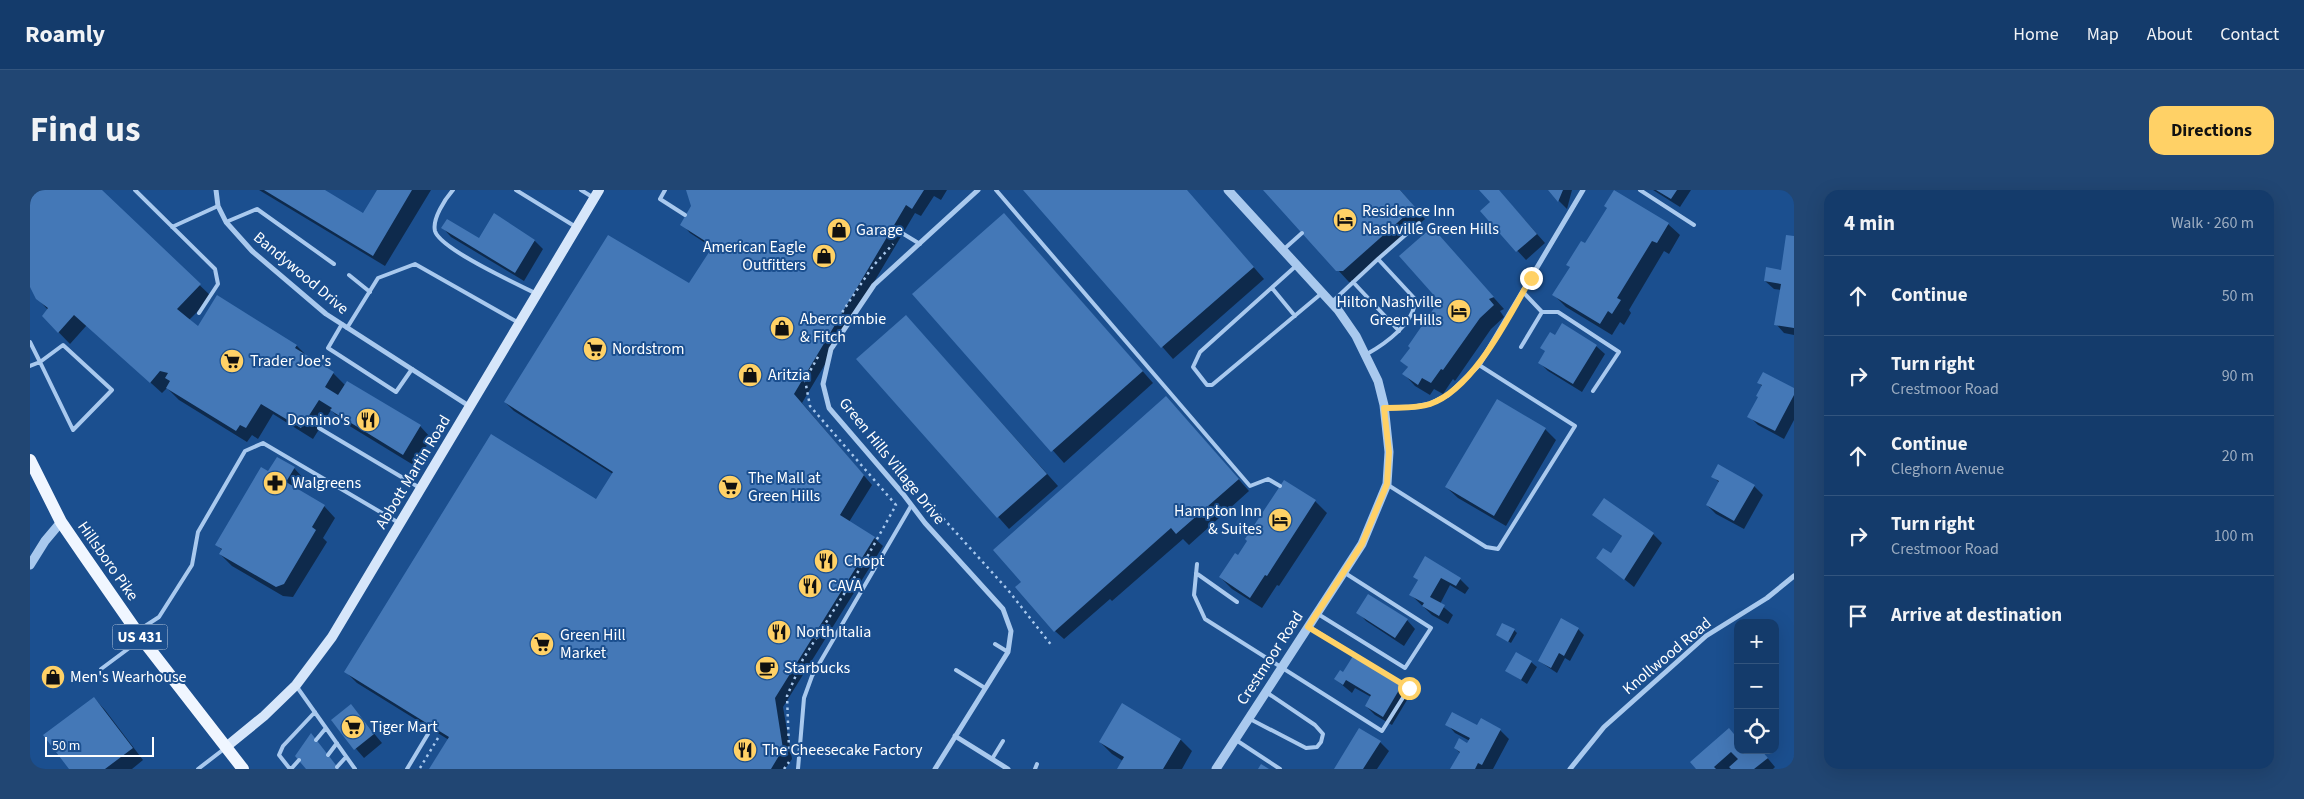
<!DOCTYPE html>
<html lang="en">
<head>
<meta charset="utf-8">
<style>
  :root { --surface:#143b6b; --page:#214673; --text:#f1f3f6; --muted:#9dadc1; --line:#33557e; --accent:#ffd166 }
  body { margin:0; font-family:"Source Sans 3",sans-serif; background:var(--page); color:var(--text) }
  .controls { position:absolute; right:15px; bottom:15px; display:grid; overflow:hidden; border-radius:10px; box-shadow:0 5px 20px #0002 }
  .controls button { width:45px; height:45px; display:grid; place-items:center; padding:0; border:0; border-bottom:1px solid var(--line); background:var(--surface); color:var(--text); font:25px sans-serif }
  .scale { position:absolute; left:15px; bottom:12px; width:109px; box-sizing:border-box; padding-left:5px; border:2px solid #fff; border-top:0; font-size:14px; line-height:18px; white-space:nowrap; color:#fff; -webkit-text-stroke:4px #1b4f8f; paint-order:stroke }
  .stop { position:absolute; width:15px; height:15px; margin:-11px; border:4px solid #ffd166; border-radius:50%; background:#fff }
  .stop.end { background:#ffd166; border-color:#fff; box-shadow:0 1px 5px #0008 }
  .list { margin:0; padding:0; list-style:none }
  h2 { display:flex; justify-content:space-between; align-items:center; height:65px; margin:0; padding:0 20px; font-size:21px }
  h2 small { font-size:16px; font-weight:400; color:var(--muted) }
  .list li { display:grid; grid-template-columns:32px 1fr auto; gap:15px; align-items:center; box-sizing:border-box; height:80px; padding:0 20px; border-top:1px solid var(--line) }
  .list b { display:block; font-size:19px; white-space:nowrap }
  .list p { margin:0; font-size:16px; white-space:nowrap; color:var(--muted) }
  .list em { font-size:16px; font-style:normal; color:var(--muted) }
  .icon { flex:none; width:28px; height:28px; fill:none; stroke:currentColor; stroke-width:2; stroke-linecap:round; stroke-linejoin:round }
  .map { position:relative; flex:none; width:1764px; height:579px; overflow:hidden; border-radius:15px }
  header { display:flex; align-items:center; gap:30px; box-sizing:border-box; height:70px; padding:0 25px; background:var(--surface); border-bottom:1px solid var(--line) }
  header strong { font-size:24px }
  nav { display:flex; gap:28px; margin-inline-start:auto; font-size:18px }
  .intro { display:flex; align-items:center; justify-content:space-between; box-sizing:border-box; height:120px; padding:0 30px }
  h1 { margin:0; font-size:35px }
  .button { padding:12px 22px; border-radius:15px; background:var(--accent); color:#111; font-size:18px; font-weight:700 }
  main { display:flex; gap:30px; padding:0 30px }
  aside { flex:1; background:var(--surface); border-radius:15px; box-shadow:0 5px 20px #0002 }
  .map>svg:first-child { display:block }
</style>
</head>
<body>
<header>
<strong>Roamly</strong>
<nav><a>Home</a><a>Map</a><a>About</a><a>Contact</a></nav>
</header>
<div class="intro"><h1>Find us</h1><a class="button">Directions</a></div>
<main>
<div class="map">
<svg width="1764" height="579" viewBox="0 0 1764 579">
  <rect width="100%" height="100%" fill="#1b4f8f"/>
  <path fill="#0007" d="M0 0H70L182 107 159 130 168 138 188 107 267 156 278 167 303 183 316 196 390 236 401 248 385 276 313 232 301 220 283 249 243 224 228 249 222 245 217 252 149 210 137 198 132 203 57 135 40 154 13 126 18 120 7 108 0 94Z
    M229 0H291L333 25 348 0H401L355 76Z
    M657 0H917L911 10 904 6 891 26 885 23 772 213 842 295 819 332 844 348 853 356 753 517 762 569 755 579H401L419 550 327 493 316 482 566 312 583 284 484 221 475 212 659 95 683 58 660 43 652 34 662 16Z
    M994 0H1156L1234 89 1143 169Z
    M1234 0H1370L1395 29 1325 92H1319Z
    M1451 0H1468L1515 53 1496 70 1451 21 1461 12Z
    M1519 0H1542L1537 19 1529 11Z
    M1623 0H1661L1650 17Z
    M1578 18 1638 34 1650 45 1639 64 1634 61 1599 120 1601 123 1594 135 1590 132 1582 145 1536 117 1524 105Z
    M985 36 1123 193 1034 273 884 104Z
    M413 38 449 49 504 50 513 59 494 91 421 47Z
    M1402 39 1474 119 1470 121 1474 127 1461 139 1425 191 1423 189 1413 204 1404 199 1400 205 1385 196 1374 184 1379 178 1372 171 1411 111Z
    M1764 47V145L1754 143 1746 134 1751 100 1744 99 1735 91 1752 81Z
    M876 126 1028 296 979 339 827 169Z
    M1525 146 1566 156 1575 164 1552 202 1518 181 1509 172Z
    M1729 193 1764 199V230L1754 249 1728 235 1719 226 1729 208 1732 196Z
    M1147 219 1219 301 1159 355 1153 349 1082 411 1080 409 1034 449 1025 441Z
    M1515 239 1526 250 1476 336 1428 308 1416 297Z
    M264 278 275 290 269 301 294 316 305 328 293 348 297 352 263 407 253 406 202 376 190 364 193 361 186 354 239 283Z
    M1683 287 1724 296 1733 305 1714 339 1686 324 1677 315 1690 293Z
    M1254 291 1285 311 1297 323 1249 396 1247 395 1232 418 1202 399 1190 387 1208 367Z
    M1564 324 1623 344 1632 353 1604 397 1568 368 1581 364 1593 347Z
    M1395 368 1430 389 1439 398 1435 404 1420 395 1410 414 1423 425 1418 434 1402 425 1380 404 1389 391 1384 386Z
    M1328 422 1377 430 1385 439 1374 456 1336 431Z
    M1548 439 1554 445 1540 471 1535 468 1527 483 1509 471Z
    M1484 440 1487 443 1481 453 1467 445Z
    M1501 472 1507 477 1497 494 1477 481Z
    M1314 484 1371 496 1380 505 1362 535 1345 525 1336 516 1341 507 1325 498 1322 503 1305 489Z
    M64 508 75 520 113 570 102 579H40L15 545Z
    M1093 515 1151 550 1162 561 1152 579H1088L1093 571 1082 564 1070 552Z
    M321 516 352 553 334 568 302 531Z
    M1451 530 1470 540 1479 549 1463 579H1422L1430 563 1425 558 1437 554 1440 551 1425 543 1417 534 1448 537Z
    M1330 540 1350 552 1359 561 1347 579H1306Z
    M1708 560 1735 565 1745 577 1743 579H1668L1662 572Z"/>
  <path fill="#4478b7" d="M0 0H72L171 94 147 119 158 128 168 136 187 105 267 155 265 158 304 182 295 197 308 205 317 191 391 235 373 265 300 220 302 218 289 210 271 238 231 214 216 238 210 235 206 241 136 198 140 191 135 188 138 183 130 181 120 193 44 125 28 143 12 126 18 118 6 109 0 97Z
    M234 0H295L333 23 347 0H382L343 66Z
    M656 0H894L882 19 876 15 764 204 834 285 810 325 845 347 745 508 753 559 741 579H399L419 547 314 482 461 244 566 309 583 282 474 212 578 45 659 93 683 56 650 35 661 16Z
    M993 0H1157L1224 77 1131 158Z
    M1233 0H1370L1385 17 1313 81H1306Z
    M1449 0H1469L1507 44 1486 62 1450 21 1460 12Z
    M1518 0H1533L1528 12Z
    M1584 0 1639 33 1627 53 1622 51 1587 108 1591 110 1582 124 1578 121 1570 134 1522 105 1540 77 1536 75 1551 51 1555 53 1577 18 1574 16Z
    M1626 0H1647L1641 9Z
    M464 23 505 50 485 83 411 38 417 29 449 48Z
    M974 23 1113 181 1021 262 882 104Z
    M1402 37 1464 107 1459 109 1464 115 1450 128 1413 180 1411 179 1401 193 1392 188 1388 195 1372 184 1378 177 1370 171 1380 158 1378 156 1409 111 1369 66Z
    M1756 45 1764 46V138L1744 135 1751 94 1734 91 1736 77 1751 80Z
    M876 125 1017 284 967 328 826 169Z
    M1532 133 1567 155 1543 194 1508 173 1515 161 1510 158 1520 142 1525 145Z
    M1733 182 1764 198V205L1745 241 1717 227 1728 207 1726 206 1732 195 1727 193Z
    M1136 206 1209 289 1146 344 1141 338 1024 442 985 397 991 392 963 360Z
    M1467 209 1516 238 1464 326 1415 297Z
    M247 267 265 277 256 292 295 315 282 337 286 340 254 394 246 397 189 364 192 359 185 355 231 277 238 281Z
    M1688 274 1725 295 1704 331 1676 315 1689 291 1681 287Z
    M1254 290 1286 310 1237 386 1235 385 1220 408 1189 387 1205 363 1208 365 1217 351 1215 349Z
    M1574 308 1624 343 1594 390 1566 368 1573 358 1581 363 1592 346 1562 325Z
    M1395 366 1431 388 1426 396 1411 388 1400 407 1415 415 1409 426 1392 416 1394 413 1379 405 1388 390 1383 387Z
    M1338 404 1378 429 1365 448 1326 423Z
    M1531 428 1549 438 1534 466 1529 463 1521 478 1508 471Z
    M1472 433 1485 439 1478 452 1466 445Z
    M1486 462 1502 471 1491 490 1475 481Z
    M1323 466 1372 495 1353 527 1335 516 1341 505 1316 490 1313 495 1304 489 1310 480 1313 482Z
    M64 507 103 558 75 579H39L13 545Z
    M1092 513 1151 549 1133 579H1087L1094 567 1069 552Z
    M321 514 344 544 324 560 301 530Z
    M1422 522 1447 535 1451 528 1471 539 1452 575 1448 573 1445 579H1420L1430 562 1424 558 1429 548 1437 553 1440 548 1415 535Z
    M1329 538 1351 551 1333 579H1304Z
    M1699 538 1708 549V560H1731L1738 568 1724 579H1701L1699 577 1708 569 1701 562 1684 577 1686 579H1666L1660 572Z
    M281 543 309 579H276L265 566Z
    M1231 574 1239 579H1228Z"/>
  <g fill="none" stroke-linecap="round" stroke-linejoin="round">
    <path stroke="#a9c9ee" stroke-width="2.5" stroke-dasharray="2.5 4" stroke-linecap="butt" d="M805 133 843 76 863 54
      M874 285 978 400 1022 456
      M759 559 757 506 773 469 836 369 866 315 780 216 775 190 789 165
      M390 578 408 548
      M754 579 759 572"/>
    <path stroke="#a9c9ee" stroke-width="4" d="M105 0 185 79 188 94 169 123
      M423 0C415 9 402 29 405 41 410 59 487 94 505 103
      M486 0 546 37
      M551 0 564 8
      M635 0 630 9 655 25
      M966 0 1220 296 1238 289 1250 296
      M1610 0 1664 35
      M196 32 227 19 304 74
      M142 37 188 16
      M862 37 890 54
      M1253 60 1272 43
      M1348 69 1389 33
      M1267 75 1170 162 1163 177 1177 195H1182L1292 103
      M319 85 340 102
      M1323 92 1369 141
      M1242 98 1265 126
      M1493 102 1512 122H1528L1589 162 1563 201
      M1302 112 1348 69 1385 109C1386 132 1355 154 1337 164
      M312 134 298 158 366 202 382 179
      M317 138 348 88 385 74 489 133
      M0 152 10 172 0 176
      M33 155 82 200 43 240 10 172Z
      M1491 157 1512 122
      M289 238 390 298
      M1358 295 1456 357 1468 359 1545 236 1449 175
      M1167 374 1164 405 1175 429 1352 541 1379 498 1279 437
      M1166 383 1207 412
      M1288 424 1375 478 1401 438 1315 383
      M109 440 129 427 162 375 168 342 215 261 233 253 369 333
      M965 454 978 462
      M71 479 110 450
      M926 480 955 498
      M267 497 325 579
      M1220 529 1276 558 1287 557 1291 552 1293 544 1285 535 1236 502
      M286 550 296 538
      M1206 550 1250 579
      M298 565 307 553
      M962 569 973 551
      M307 577 316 567
      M168 579 194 559
      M260 579 249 565 253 556 285 522
      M261 579 269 570
      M377 579 398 544
      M768 579 774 508 782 486 881 316
      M1005 579 1007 574"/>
    <path stroke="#a9c9ee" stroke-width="5" d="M186 0 188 16 196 32 222 61 296 124 439 216
      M1354 218 1384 217 1400 214 1418 205 1449 175 1553 0
      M925 546 978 579
      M905 579 978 462 981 441 973 419 895 333 873 304 799 218 793 194 801 159 844 95 948 0
      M1540 579 1574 537 1676 446 1737 408 1764 386"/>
    <path stroke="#a9c9ee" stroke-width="9" d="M0 375 15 351 31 332
      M1186 579 1332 354 1357 294 1359 262 1354 215 1348 191 1326 146 1308 120 1198 0"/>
    <path stroke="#d6e6fa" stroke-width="10" d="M196 557 234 526 266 495 302 447 569 0"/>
    <path stroke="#f0f6ff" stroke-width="12" d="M0 270 31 332 55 367 112 449 213 579"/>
  </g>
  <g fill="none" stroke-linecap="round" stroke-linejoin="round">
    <path stroke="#ffd166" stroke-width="6" d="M1379 498 1278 437 1332 354 1357 294 1359 262 1354 218C1369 217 1386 219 1400 214 1444 199 1479 126 1501 88"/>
  </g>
  <defs>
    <g id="hotel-disc" transform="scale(1.25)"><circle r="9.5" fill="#ffd166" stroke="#1b4f8f"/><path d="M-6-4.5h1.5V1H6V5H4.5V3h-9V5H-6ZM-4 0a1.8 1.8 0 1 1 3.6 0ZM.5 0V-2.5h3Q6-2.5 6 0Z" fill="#111"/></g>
    <g id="shop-disc" transform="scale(1.25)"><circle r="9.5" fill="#ffd166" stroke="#1b4f8f"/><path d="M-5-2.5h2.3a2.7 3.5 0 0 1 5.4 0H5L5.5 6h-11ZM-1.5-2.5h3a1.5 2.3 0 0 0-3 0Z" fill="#111"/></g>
    <g id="supermarket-disc" transform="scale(1.25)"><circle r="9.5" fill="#ffd166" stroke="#1b4f8f"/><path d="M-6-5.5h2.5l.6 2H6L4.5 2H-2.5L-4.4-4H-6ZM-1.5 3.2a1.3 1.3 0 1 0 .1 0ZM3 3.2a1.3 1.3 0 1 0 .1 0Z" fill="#111"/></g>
    <g id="restaurant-disc" transform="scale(1.25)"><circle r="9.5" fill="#ffd166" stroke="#1b4f8f"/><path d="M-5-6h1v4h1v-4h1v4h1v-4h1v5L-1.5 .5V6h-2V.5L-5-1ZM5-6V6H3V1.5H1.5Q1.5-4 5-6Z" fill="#111"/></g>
    <g id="pharmacy-disc" transform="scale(1.25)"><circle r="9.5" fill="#ffd166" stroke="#1b4f8f"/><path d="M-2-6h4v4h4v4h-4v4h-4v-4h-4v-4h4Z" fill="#111"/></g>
    <g id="cafe-disc" transform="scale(1.25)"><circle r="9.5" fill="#ffd166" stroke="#1b4f8f"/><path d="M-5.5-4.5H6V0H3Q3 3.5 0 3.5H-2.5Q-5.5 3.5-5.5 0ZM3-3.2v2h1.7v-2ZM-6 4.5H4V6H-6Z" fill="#111"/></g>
  </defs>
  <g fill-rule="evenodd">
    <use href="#hotel-disc" x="1315" y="30"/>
    <use href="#shop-disc" x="809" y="40"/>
    <use href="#shop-disc" x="794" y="66"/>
    <use href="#hotel-disc" x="1429" y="121"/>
    <use href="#shop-disc" x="752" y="138"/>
    <use href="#supermarket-disc" x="565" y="159"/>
    <use href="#supermarket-disc" x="202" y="171"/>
    <use href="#shop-disc" x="720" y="185"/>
    <use href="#restaurant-disc" x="338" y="230"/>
    <use href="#pharmacy-disc" x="245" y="293"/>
    <use href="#supermarket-disc" x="700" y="297"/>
    <use href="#hotel-disc" x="1250" y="330"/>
    <use href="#restaurant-disc" x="796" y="371"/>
    <use href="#restaurant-disc" x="780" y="396"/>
    <use href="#restaurant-disc" x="749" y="442"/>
    <use href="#supermarket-disc" x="512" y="454"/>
    <use href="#cafe-disc" x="737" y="478"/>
    <use href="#shop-disc" x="23" y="487"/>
    <use href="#supermarket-disc" x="323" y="537"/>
    <use href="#restaurant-disc" x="715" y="560"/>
  </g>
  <g text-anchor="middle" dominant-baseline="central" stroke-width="4" stroke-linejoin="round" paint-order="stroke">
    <rect fill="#1b4f8f" stroke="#bbcadd" stroke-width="1" x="82.5" y="434.5" width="55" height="25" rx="4"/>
    <g font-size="15" font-weight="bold" fill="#fff">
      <text x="110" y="447">US 431</text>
    </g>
    <g font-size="16" fill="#fff" stroke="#1b4f8f" text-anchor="start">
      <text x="1332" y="21">Residence Inn<tspan x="1332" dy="18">Nashville Green Hills</tspan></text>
      <text x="826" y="40">Garage</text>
      <text x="776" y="57" text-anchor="end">American Eagle<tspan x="776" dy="18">Outfitters</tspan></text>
      <text x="1412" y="112" text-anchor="end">Hilton Nashville<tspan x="1412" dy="18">Green Hills</tspan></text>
      <text x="770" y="129">Abercrombie<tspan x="770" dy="18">&amp; Fitch</tspan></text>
      <text x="582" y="159">Nordstrom</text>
      <text x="220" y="171">Trader Joe's</text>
      <text x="738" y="185">Aritzia</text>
      <text x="320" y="230" text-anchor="end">Domino's</text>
      <text x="718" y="288">The Mall at<tspan x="718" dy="18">Green Hills</tspan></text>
      <text x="262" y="293">Walgreens</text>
      <text x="1232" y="321" text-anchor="end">Hampton Inn<tspan x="1232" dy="18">&amp; Suites</tspan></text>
      <text x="814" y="371">Chopt</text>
      <text x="798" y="396">CAVA</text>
      <text x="766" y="442">North Italia</text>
      <text x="530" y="445">Green Hill<tspan x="530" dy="18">Market</tspan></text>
      <text x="754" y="478">Starbucks</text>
      <text x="40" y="487">Men's Wearhouse</text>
      <text x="340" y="537">Tiger Mart</text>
      <text x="732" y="560">The Cheesecake Factory</text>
    </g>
    <g font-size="16" fill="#fff" stroke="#1b4f8f">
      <text transform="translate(271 83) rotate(40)">Bandywood Drive</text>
      <text transform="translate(862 271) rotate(51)">Green Hills Village Drive</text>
      <text transform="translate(383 282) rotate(-59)">Abbott Martin Road</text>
      <text transform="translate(78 371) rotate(55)">Hillsboro Pike</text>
      <text transform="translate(1637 466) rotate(-40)">Knollwood Road</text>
      <text transform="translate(1240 468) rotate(-57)">Crestmoor Road</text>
    </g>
  </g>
</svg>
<div class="controls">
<button>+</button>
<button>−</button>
<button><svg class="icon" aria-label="locate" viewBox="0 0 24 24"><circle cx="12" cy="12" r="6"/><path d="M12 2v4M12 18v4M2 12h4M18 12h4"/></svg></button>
</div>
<div class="scale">50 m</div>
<div class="stop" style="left:1379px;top:498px"></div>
<div class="stop end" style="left:1501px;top:88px"></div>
</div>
<aside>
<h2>4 min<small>Walk · 260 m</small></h2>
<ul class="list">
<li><svg class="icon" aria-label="ahead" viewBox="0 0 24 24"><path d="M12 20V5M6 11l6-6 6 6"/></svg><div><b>Continue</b></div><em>50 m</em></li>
<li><svg class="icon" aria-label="right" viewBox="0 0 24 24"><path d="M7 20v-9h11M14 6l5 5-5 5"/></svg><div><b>Turn right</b><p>Crestmoor Road</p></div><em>90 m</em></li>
<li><svg class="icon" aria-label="ahead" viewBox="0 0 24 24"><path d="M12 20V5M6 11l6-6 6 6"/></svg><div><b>Continue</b><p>Cleghorn Avenue</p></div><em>20 m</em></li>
<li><svg class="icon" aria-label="right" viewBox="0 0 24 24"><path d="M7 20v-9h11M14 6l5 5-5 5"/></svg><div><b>Turn right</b><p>Crestmoor Road</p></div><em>100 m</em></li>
<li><svg class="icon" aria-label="arrive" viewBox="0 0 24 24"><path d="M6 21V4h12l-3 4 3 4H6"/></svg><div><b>Arrive at destination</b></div></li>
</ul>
</aside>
</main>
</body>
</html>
